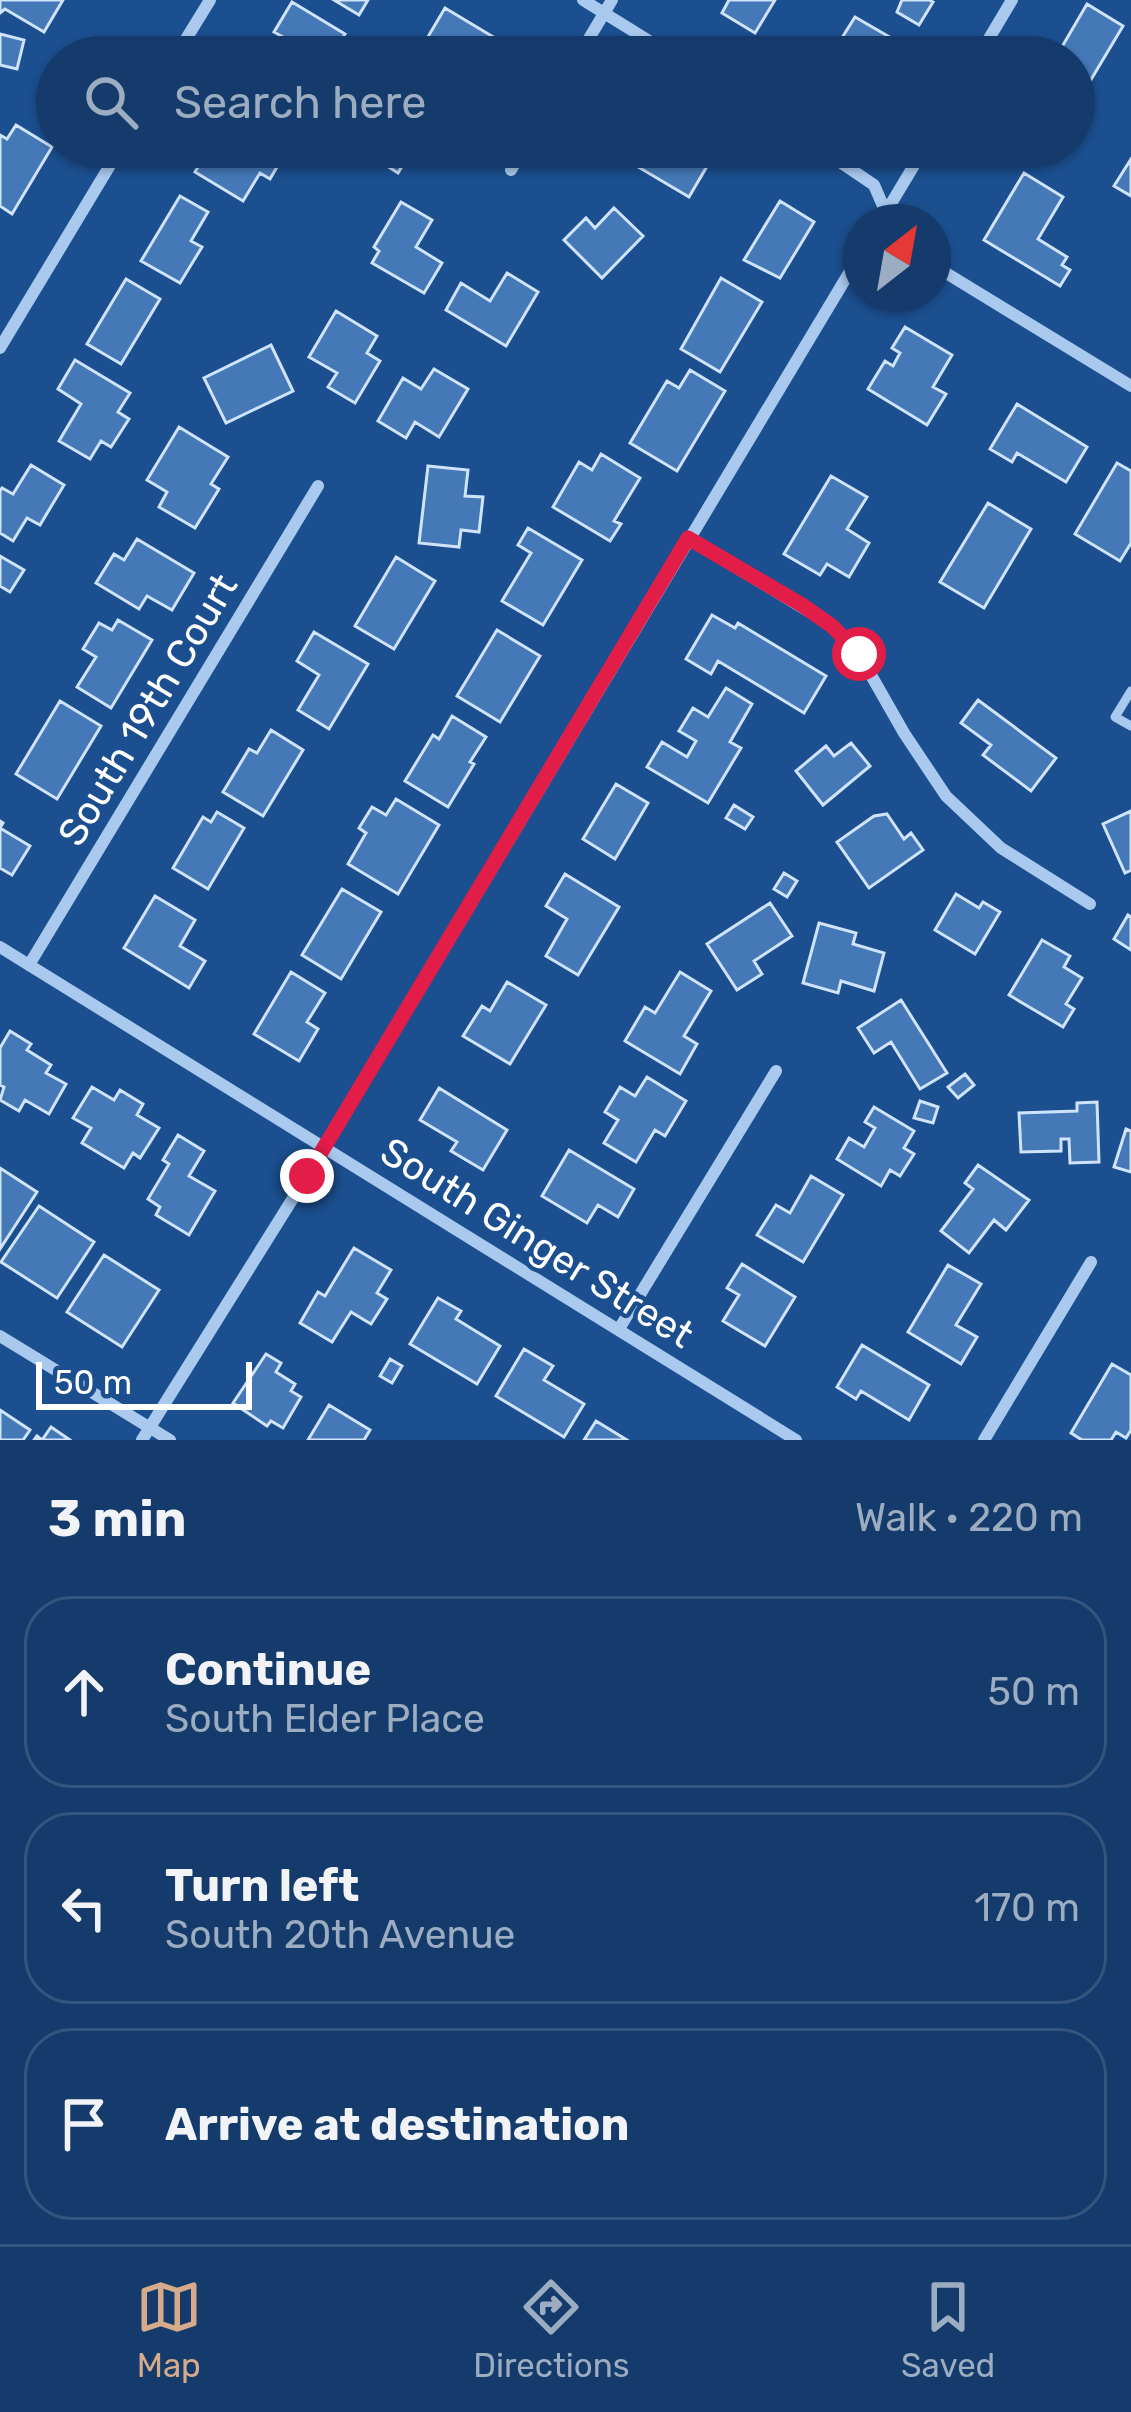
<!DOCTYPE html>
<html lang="en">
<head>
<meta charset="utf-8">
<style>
  :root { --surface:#143b6b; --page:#1d4271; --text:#f1f3f6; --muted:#9dadc1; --line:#33557e; --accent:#d6ab8b }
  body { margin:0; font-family:Rubik,sans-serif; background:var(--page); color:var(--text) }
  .compass { position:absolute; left:843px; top:204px; width:108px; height:108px; border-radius:50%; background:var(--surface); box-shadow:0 3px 9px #0004; rotate:31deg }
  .scale { position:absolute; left:36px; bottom:30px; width:216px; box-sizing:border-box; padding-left:12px; border:6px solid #fff; border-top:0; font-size:33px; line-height:42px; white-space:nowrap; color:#fff; -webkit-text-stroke:9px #1b4f8f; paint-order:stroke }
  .stop { position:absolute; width:36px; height:36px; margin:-27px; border:9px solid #e11d48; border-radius:50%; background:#fff }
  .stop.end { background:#e11d48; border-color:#fff; box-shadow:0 3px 12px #0008 }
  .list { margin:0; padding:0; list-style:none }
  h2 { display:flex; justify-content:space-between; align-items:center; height:156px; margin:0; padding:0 48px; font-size:51px }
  h2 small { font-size:39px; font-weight:400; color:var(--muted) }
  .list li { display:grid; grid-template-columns:78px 1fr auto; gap:36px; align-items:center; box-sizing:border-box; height:192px; margin:0 24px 24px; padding:0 24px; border:3px solid var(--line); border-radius:48px }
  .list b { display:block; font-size:45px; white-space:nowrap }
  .list p { margin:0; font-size:39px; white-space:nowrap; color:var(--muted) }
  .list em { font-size:39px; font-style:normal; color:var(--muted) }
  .icon { flex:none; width:66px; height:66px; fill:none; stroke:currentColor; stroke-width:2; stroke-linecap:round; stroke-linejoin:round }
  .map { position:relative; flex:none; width:1131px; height:1440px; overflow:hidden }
  .search { position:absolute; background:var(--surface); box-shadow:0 3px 9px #0004; left:36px; right:36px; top:36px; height:132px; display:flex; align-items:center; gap:30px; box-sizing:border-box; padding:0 42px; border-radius:66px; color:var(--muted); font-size:45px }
  .sheet { height:804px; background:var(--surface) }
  nav { display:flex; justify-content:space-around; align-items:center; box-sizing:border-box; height:168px; border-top:3px solid var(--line); background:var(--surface); font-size:33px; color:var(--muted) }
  nav a { display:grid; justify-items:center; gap:6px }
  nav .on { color:var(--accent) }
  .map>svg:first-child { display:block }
</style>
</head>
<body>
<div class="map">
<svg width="1131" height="1440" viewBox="0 0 1131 1440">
  <rect width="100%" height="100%" fill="#1b4f8f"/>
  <path fill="#4478b7" stroke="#cfe3fa" stroke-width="3" d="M0 0H63L44 32 5 9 0 13Z
    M334 0H368L359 15Z
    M729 0H775L755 33 722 13Z
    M902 0H929L933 2 919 25 897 12Z
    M292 2 345 34 331 57H286L294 43 274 32Z
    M1087 4 1123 26 1083 93 1074 88V57H1056Z
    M445 8 505 44 497 57H416Z
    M855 17 893 39 882 57H830Z
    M0 34 24 40 17 69 0 65Z
    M16 125 52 147 12 214 0 206V135L7 139Z
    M210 147H278L269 162 277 167 270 179 260 173 243 201 195 172Z
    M366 147H414L398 173 363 151Z
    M623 147H690L685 156 706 168 689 197 618 155Z
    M1131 159V196L1114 186Z
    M1024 173 1063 197 1038 239 1067 257 1062 265 1070 270 1060 286 984 240Z
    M180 196 208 212 191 241 202 247 180 283 141 261Z
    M780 201 814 222 780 278 744 260Z
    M401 202 432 220 416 247 442 263 424 293 372 263 379 251 374 247Z
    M614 208 643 236 602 278 564 240 586 218 595 228Z
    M507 273 538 292 506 346 446 310 461 283 490 301Z
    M721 278 762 302 720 372 681 349Z
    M126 279 160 299 121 364 87 344Z
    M336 311 377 336 367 353 380 361 355 403 328 387 337 373 309 357Z
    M905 327 952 355 933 387 946 394 927 425 868 389 885 361 893 366 900 353 892 348Z
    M271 345 293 391 226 423 204 378Z
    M75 360 130 393 118 412 129 419 111 447 101 441 90 459 59 441 81 404 58 389Z
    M434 369 468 389 439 437 415 422 406 438 378 421 403 378 421 389Z
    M690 370 725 391 677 471 630 443 667 381 679 388Z
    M1017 404 1087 447 1066 482 1017 453 1012 462 990 449Z
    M179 427 228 457 211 484 219 489 195 528 159 507 167 492 147 480Z
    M601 454 640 478 614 521 621 524 610 541 553 507 579 462 592 470Z
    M1117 463 1131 471V543L1120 561 1075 534Z
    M31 465 64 485 40 525 27 518 13 541 0 533V491L2 488 13 494Z
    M428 466 468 470 465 496 483 497 479 532 461 530 459 547 419 543Z
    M831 476 867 497 847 529 869 543 849 577 827 564 820 575 784 554Z
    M988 503 1031 529 984 608 940 582Z
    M528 528 582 560 543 625 502 601 531 553 518 545Z
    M137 539 194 573 172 610 147 596 139 609 96 583 114 554 124 560Z
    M0 556 24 570 10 592 0 586Z
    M396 557 435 581 394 649 355 626Z
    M712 615 735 628 738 623 826 676 804 713 718 661 711 674 686 659Z
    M118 620 152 640 111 708 77 687 96 657 83 649 99 623 112 630Z
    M497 630 540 656 500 722 457 696Z
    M314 632 368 664 329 729 298 710 319 675 297 661Z
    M726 688 752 704 730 742 741 748 708 803 647 767 662 742 687 757 696 741 679 731 693 708 708 717Z
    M978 700 1056 758 1031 791 983 755 991 745 961 723Z
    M60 701 101 726 57 799 16 774Z
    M452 716 486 737 470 762 474 764 448 807 405 781 433 735 439 739Z
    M271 730 303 750 263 816 223 792 249 749 257 753Z
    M851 743 870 766 823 805 796 771 826 746 834 756Z
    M616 784 648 803 615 859 583 839Z
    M396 799 439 825 398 894 348 864 366 833 359 828 372 807 386 815Z
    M734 805 753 817 745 829 726 818Z
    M1131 811V870L1125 873 1103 824Z
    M217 812 244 828 208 889 173 868 203 817 211 822Z
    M887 814 904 839 911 833 923 850 869 888 837 842 874 816Z
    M0 821 3 823 0 828 30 846 12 875 0 868Z
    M784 873 797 881 787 897 774 889Z
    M565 874 619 907 578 975 546 956 567 919 546 906Z
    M342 889 381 912 341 979 302 955Z
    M956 894 979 908 983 902 1000 912 975 954 935 930Z
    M155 896 195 920 180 946 205 961 189 988 124 948Z
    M770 903 792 936 754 961 762 974 737 990 707 944Z
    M1128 915 1131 917V950L1114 939Z
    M819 923 856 933 853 944 884 953 874 991 841 981 838 993 803 983Z
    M1042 940 1070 956 1064 967 1082 978 1066 1004 1074 1009 1063 1027 1009 995Z
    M291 972 325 993 307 1022 318 1029 299 1061 254 1034Z
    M680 972 711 991 684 1036 697 1044 680 1074 625 1041 645 1007 655 1013Z
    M507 982 546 1005 510 1064 463 1036 482 1006 490 1011Z
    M901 1000 947 1073 920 1089 891 1042 874 1053 858 1028Z
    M10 1031 31 1044 27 1050 51 1065 46 1073 66 1084 49 1114 25 1100 19 1111 0 1100 4 1087 0 1085V1048Z
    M965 1074 974 1085 958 1098 948 1087Z
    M647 1077 686 1101 665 1136 655 1130 636 1162 604 1143 618 1120 605 1112 620 1087 635 1096Z
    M92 1087 114 1100 120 1090 143 1104 137 1115 159 1128 140 1158 133 1153 124 1168 82 1143 91 1128 73 1118Z
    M439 1088 507 1130 483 1170 451 1151 457 1142 420 1120Z
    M920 1101 938 1107 933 1123 914 1118Z
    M1097 1102 1099 1162 1070 1163 1069 1139H1061V1151L1021 1152 1019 1113 1077 1111V1103Z
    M874 1107 914 1131 904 1148 914 1154 900 1176 890 1170 881 1186 837 1159 849 1138 864 1147 875 1128 865 1122Z
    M1126 1129 1131 1131V1172L1114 1167Z
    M178 1135 204 1151 189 1176 215 1191 189 1235 156 1215 160 1207 148 1199 169 1164 163 1160Z
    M569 1150 634 1189 618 1217 598 1205 587 1223 542 1196Z
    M978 1165 1029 1200 1006 1230 994 1220 969 1253 941 1231 973 1189 965 1183Z
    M0 1168 37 1192 0 1249Z
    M811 1176 843 1195 803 1262 757 1235 776 1205 790 1213Z
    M39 1206 94 1242 57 1298 1 1262Z
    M354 1248 391 1270 377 1293 387 1299 371 1324 351 1312 332 1342 300 1323 318 1292 325 1296Z
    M104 1255 159 1290 122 1347 67 1312Z
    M742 1264 795 1297 765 1346 723 1321 739 1295 727 1288Z
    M948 1265 981 1284 956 1325 977 1337 961 1364 908 1332Z
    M438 1298 461 1311 456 1319 500 1346 477 1384 410 1344Z
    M862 1345 929 1385 909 1420 861 1391 856 1399 837 1387Z
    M524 1349 553 1366 544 1380 584 1404 564 1437 496 1396Z
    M266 1354 281 1363 276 1372 295 1384 291 1391 301 1397 283 1428 271 1421 267 1426 233 1403Z
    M390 1359 402 1366 392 1383 380 1376Z
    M1112 1364 1131 1375V1430L1126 1438 1116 1432 1111 1440H1082L1071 1433Z
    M329 1405 370 1430 364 1440H308Z
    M0 1410 30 1430 23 1440H0Z
    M596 1421 627 1440H584Z
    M51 1427 70 1440H34L37 1436 42 1440Z"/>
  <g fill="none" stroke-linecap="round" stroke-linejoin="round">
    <path stroke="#a9c9ee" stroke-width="9" d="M1131 691 1115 717 1131 726"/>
    <path stroke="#a9c9ee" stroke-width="12" d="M583 0 675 57
      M175 57 210 0
      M578 57 612 0
      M978 57 1012 0
      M818 147 874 185 890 222
      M511 170 524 147
      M880 222 925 147
      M933 265 1131 386
      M0 348 121 147
      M688 538 833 626 859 654 904 733 946 796 1001 848 1090 904
      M0 947 796 1440
      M29 965 318 486
      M619 1329 776 1071
      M0 1336 170 1440
      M142 1440 325 1147 861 253
      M984 1440 1091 1262"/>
  </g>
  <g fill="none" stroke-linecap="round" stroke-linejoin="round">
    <path stroke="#e11d48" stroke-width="15" d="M307 1176 688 538 802 605 832 626 859 654"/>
  </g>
  <g text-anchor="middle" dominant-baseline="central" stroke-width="9" stroke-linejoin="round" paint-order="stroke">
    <g font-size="39" fill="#fff" stroke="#1b4f8f">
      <text transform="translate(148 710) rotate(-59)">South 19th Court</text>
      <text transform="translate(537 1243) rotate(32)">South Ginger Street</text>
    </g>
  </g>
</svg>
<svg class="compass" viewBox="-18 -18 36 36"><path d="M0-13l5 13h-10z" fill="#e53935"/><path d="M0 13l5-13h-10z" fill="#9dadc1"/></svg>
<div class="scale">50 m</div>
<div class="stop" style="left:859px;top:654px"></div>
<div class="stop end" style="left:307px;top:1176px"></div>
<div class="search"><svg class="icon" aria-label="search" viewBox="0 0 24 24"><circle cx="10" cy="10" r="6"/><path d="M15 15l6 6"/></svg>Search here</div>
</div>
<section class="sheet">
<h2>3 min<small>Walk · 220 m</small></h2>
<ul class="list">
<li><svg class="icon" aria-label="ahead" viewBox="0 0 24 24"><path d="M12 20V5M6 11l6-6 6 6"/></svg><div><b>Continue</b><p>South Elder Place</p></div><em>50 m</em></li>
<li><svg class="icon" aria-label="left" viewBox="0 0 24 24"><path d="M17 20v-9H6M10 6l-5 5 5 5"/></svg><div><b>Turn left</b><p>South 20th Avenue</p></div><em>170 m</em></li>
<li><svg class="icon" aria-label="arrive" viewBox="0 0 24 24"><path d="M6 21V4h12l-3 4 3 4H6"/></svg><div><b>Arrive at destination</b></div></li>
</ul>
</section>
<nav>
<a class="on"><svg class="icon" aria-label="map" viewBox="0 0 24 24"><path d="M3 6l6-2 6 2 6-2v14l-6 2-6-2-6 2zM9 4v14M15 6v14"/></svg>Map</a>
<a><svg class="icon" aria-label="directions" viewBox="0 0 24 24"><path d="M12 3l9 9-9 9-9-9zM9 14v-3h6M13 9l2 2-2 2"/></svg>Directions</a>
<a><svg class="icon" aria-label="saved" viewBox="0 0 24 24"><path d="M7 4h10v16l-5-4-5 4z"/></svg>Saved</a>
</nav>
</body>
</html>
